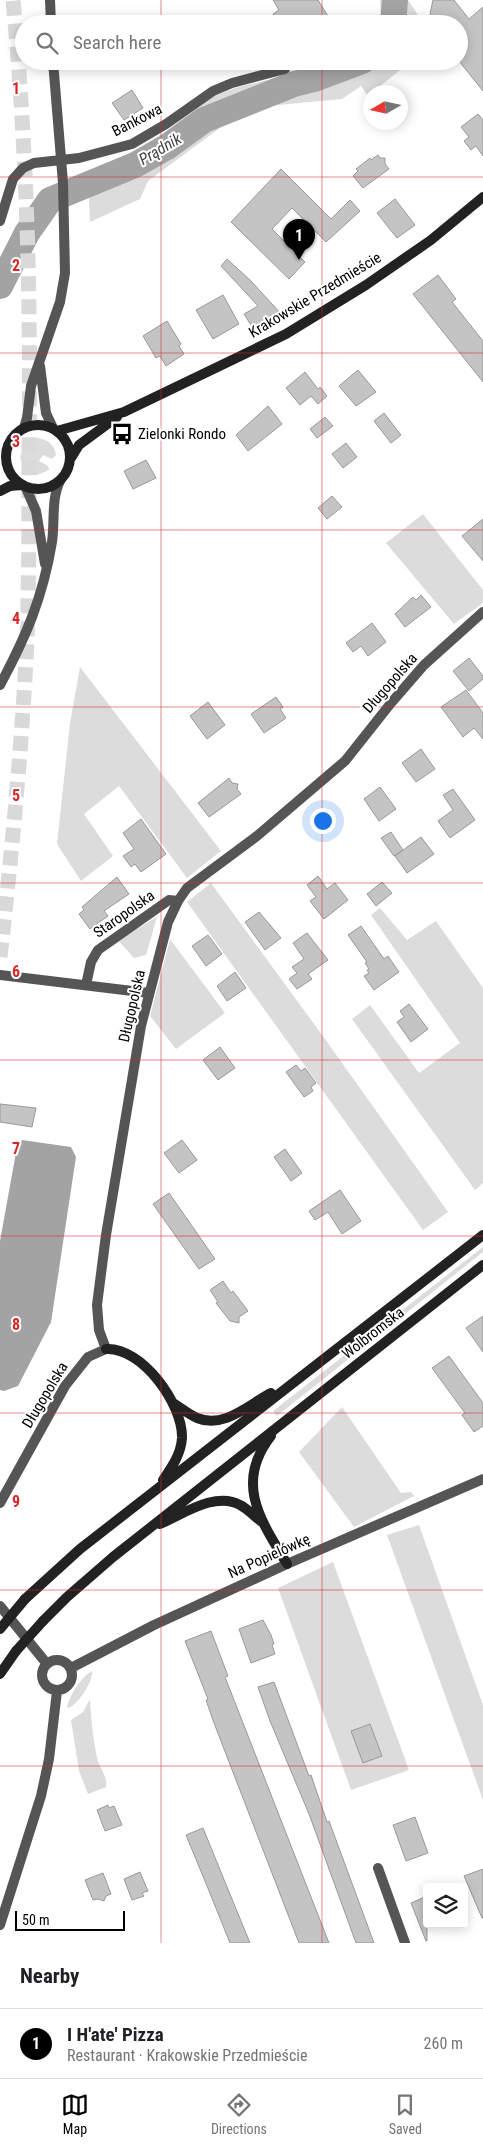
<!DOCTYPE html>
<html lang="en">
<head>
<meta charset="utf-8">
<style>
  :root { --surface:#fff; --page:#f6f6f6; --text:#202124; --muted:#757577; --line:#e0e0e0; --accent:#000 }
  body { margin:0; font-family:"Roboto Condensed",sans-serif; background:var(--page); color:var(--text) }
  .controls { position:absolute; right:15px; bottom:15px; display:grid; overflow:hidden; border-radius:5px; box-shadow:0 2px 12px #0003 }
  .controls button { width:45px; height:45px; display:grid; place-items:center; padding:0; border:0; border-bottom:1px solid var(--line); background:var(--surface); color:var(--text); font:25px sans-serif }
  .compass { position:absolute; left:363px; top:85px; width:45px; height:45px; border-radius:50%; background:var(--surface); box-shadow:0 2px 12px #0003; rotate:261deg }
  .scale { position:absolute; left:15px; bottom:12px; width:110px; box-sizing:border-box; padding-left:5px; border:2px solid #000; border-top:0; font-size:14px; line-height:18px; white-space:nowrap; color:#000; -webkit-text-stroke:4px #fff; paint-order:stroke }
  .you { position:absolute; left:322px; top:820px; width:18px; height:18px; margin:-12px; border:4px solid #fff; border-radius:50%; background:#1a73e8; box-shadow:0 0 0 8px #1a73e833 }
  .badge { display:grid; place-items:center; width:32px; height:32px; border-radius:50%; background:var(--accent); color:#fff; font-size:16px; font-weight:700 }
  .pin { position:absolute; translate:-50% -41px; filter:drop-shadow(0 1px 2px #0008) }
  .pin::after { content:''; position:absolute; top:26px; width:18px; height:15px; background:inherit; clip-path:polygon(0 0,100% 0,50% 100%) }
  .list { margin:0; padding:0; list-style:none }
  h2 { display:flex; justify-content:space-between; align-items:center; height:65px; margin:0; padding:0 20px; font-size:21px }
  h2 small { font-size:16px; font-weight:400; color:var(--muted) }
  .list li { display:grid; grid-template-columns:32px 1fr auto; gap:15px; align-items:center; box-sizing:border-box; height:70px; padding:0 20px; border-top:1px solid var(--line) }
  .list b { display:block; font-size:19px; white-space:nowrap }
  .list p { margin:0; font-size:16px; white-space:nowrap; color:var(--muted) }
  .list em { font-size:16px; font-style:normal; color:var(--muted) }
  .icon { flex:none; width:28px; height:28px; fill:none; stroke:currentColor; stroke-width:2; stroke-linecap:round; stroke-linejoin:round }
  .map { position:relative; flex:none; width:483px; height:1943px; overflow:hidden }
  .search { position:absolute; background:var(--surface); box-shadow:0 2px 12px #0003; left:15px; right:15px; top:15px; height:55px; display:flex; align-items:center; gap:12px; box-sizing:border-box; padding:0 18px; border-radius:28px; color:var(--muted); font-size:19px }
  .sheet { height:135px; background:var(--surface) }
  nav { display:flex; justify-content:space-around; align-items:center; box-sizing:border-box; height:70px; border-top:1px solid var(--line); background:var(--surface); font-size:14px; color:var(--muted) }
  nav a { display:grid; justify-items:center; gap:2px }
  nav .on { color:var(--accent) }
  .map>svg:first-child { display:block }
</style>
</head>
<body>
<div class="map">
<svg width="483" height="1943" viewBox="0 0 483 1943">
  <rect width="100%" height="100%" fill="#fff"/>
  <path fill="#dcdcdc" d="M380 0H408L424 24H379L381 21Z
    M334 61H411L368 96 361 86 342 99 247 108 148 181 140 199 90 222 88 173 123 158 166 131 213 96 238 87 296 73Z
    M38 438C48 440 55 445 56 455L52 459 43 455 39 461 48 466 49 470 37 475 24 468 20 457 25 444Z
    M423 514 483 590V603L454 624 386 543Z
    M80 667 221 851 187 878 119 786 84 814 113 856 81 881 57 844 70 723Z
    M211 883 325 1039 448 1212 423 1230 187 902Z
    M380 908 407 940 436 921 483 988V1183L475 1190 352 1019 370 1005 419 1073 460 1043 371 915Z
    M157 917 146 955 134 958 118 940Z
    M170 939 225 1013 176 1049 150 1016Z
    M483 1247V1252L277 1416 273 1411Z
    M342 1407 401 1493 411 1492 414 1496 354 1527 299 1452Z
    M419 1525 483 1705V1800L387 1535Z
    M333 1562 409 1770 351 1790 278 1588Z
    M92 1671C94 1680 77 1707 67 1708 69 1696 81 1677 92 1671Z
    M90 1699C91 1719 93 1741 98 1761 101 1770 108 1778 106 1787L88 1794 79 1771 71 1720 83 1712Z"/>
  <path fill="#a3a3a3" d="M22 1140 71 1147 76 1157 51 1322 18 1386 4 1391 0 1390V1241L17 1147Z"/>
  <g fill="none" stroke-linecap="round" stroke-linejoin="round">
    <path stroke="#a3a3a3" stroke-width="26" d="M393 24 395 0
      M0 286 27 233 50 200 135 165 167 147 204 120 294 84 314 79 362 61"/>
  </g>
  <path fill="#c4c4c4" stroke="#999" d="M273 0H318L333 24H279L273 14 279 10Z
    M433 0H454L469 19 483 7V91L459 61V24H438L430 14Z
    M132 90 143 108 124 120 112 103Z
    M478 114 483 120V156L476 146 471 150 464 141 469 137 461 127Z
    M378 155 380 158H385V164L389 169 363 188 353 176 358 171 356 169 370 158 371 160Z
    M281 169 331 219 350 200 360 211 326 242 292 208 272 229 305 262 289 279 231 222Z
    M395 199 415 225 397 238 377 213Z
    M227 259 251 281 283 316 256 333 244 314 258 306 221 266Z
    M438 275 456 299 452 302 483 341V382L413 294Z
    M223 295 239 324 213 339 196 310Z
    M167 321 181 344 179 346 184 354 166 366 160 356 156 358 143 336Z
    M358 370 376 392 356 406 339 386Z
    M305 372 318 389 320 387 327 396 318 404 311 396 300 405 286 388Z
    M268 406 282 424 248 451 236 435Z
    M384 413 401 435 391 443 374 421Z
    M325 417 333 426 317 438 310 429Z
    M346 443 357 457 343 468 332 454Z
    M146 460 156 478 133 489 124 471Z
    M332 496 342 507 327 519 318 508Z
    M483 519V561L462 536Z
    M421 595 431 607 405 627 395 614 413 597 416 600Z
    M372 623 386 642 368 656 361 646 353 652 346 643Z
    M469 658 483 676V679L469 691 453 671Z
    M466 690 483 713V739L474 728 463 737 441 707Z
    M276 697 283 707 280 709 286 718 264 733 251 714Z
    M208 702 225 725 207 739 190 716Z
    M421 749 435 769 416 782 402 763Z
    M229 778 232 783 238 784 237 789 241 794 209 817 198 803Z
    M380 787 396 809 379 821 364 799Z
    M453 789 475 820 450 838 438 821 453 810 443 795Z
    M141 819 166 854 141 872 135 864 131 867 123 856 134 849 123 833Z
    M391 832 403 850 394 856 381 838Z
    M421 837 434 854 407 873 395 856Z
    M318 876 327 889 335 883 348 900 324 919 310 901 316 897 307 885Z
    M117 877 129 894 104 911 108 916 90 929 79 914 84 910 82 907Z
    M382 882 392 893 376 906 367 894Z
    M259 912 281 938 265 950 245 922Z
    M361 926 384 959 388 956 399 972 374 990 364 976 369 973 367 970 369 969 365 963 367 962 348 935Z
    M307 933 328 960 308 974 312 979 297 989 289 979 297 973 292 967 304 959 293 943Z
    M208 935 222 954 206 966 192 946Z
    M235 972 246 988 227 1001 217 986Z
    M409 1004 428 1029 411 1042 397 1022 404 1017 400 1011Z
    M220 1047 235 1068 218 1080 203 1060Z
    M296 1065 301 1071 305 1068 316 1083 311 1087 313 1091 304 1097 286 1072Z
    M0 1104 36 1108 32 1127 0 1122Z
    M182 1140 197 1160 179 1173 164 1153Z
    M285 1149 302 1173 291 1181 274 1157Z
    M340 1190 361 1221 342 1234 328 1212 315 1220 309 1211Z
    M169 1193 215 1259 199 1269 153 1204Z
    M223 1281 231 1293 233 1291 248 1311 239 1317V1323L230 1321 216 1303 218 1302 210 1290Z
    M483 1316V1352L466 1328Z
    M449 1356 483 1403V1426L474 1432 462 1415 465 1413 432 1368Z
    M263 1620 271 1635 274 1644 272 1645 275 1654 251 1663 239 1629Z
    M211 1631 228 1676 225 1677 329 1943H299L214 1723 206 1700 208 1699 185 1641Z
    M274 1682 309 1776 311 1775 327 1822 329 1821 374 1943H356L309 1814 270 1721 258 1687Z
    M370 1724 382 1756 363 1763 351 1731Z
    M108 1805 109 1808 114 1806 122 1825 105 1831 97 1810Z
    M415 1817 428 1853 406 1861 393 1825Z
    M203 1828 216 1860 250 1943H230L207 1886 186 1835Z
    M483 1869V1918H482L464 1876Z
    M140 1872 148 1891 142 1893 144 1896 132 1900 124 1879Z
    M103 1873 111 1894 106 1896 104 1901 98 1899 93 1900 85 1880Z
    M427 1896V1941H426L411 1903Z"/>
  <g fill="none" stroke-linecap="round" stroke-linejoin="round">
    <path stroke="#d9d9d9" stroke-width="15" stroke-dasharray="15 8" stroke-linecap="butt" d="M0 957C12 852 22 746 27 640 29 578 29 515 29 452 31 302 27 150 13 0"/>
    <path stroke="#555" stroke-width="10" d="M50 0 51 24
      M0 221 13 179 23 168 34 163 79 158 132 144 166 124 213 91 232 83 285 69
      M40 366 46 413 53 428
      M24 428 27 418 31 386 60 302 65 273 63 183 53 61
      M0 975 149 993
      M86 985 91 962 98 950 169 900 178 901
      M106 1349 99 1330 97 1305 106 1235 141 1026 168 922 178 901 187 888 257 836 345 761 391 703 424 665 483 612
      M287 1564 483 1479
      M378 1868 405 1943"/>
    <path stroke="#555" stroke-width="10" d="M26 488 36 511 45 564
      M0 685C26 637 43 597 52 542 55 522 51 499 60 481
      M0 1503 65 1386 88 1357 106 1349
      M0 1606 47 1664
      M42 1675a15 15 0 1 1 30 0a15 15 0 1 1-30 0Z
      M71 1668 154 1625 287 1564
      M0 1925 41 1796 49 1759 57 1691"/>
    <path stroke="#222" stroke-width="10" d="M6 457a32 32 0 1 1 64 0a32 32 0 1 1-64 0Z
      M57 431 124 412 286 334 366 285 431 240 483 197
      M71 458 79 445 117 417
      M0 491 10 486 21 485
      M106 1349C142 1347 183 1404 182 1438 181 1454 172 1467 163 1480
      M173 1403C181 1408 188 1414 197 1418 224 1429 248 1405 271 1393
      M271 1436C234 1483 261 1521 287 1564
      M160 1524C183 1514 216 1491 240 1505 248 1509 255 1517 262 1522
      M25 1599 80 1549 483 1235
      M43 1621 67 1597 113 1557 483 1265
      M0 1674 16 1651"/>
    <path stroke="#222" stroke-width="10" d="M0 1629 25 1599
      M16 1651 43 1621"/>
  </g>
  <path fill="none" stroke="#d62828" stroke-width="1" stroke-opacity="0.55" d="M161 0V24M322 0V24M161 61V1943M322 61V1943M0 177H483M0 353H483M0 530H483M0 707H483M0 883H483M0 1060H483M0 1236H483M0 1413H483M0 1590H483M0 1766H483"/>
  <defs>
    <g id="bus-bare" transform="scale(1.725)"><path d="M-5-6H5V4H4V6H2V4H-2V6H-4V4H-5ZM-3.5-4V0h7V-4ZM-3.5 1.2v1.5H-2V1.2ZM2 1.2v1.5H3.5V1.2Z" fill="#000" stroke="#fff" stroke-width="2.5" paint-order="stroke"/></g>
  </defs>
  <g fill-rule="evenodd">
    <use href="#bus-bare" x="122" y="434"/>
  </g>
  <g text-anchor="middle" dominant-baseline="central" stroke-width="4" stroke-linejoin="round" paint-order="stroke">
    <g font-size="15" fill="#000" stroke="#fff">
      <text transform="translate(137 120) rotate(-27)">Bankowa</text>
      <text transform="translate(315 295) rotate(-31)">Krakowskie Przedmieście</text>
      <text transform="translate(390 683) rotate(-49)">Długopolska</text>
      <text transform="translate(124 914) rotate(-35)">Staropolska</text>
      <text transform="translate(132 1006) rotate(-77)">Długopolska</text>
      <text transform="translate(373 1333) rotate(-38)">Wolbromska</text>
      <text transform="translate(45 1395) rotate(-59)">Długopolska</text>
      <text transform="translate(269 1556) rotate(-24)">Na Popielówkę</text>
    </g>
    <g font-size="15" fill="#000" stroke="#fff" text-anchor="start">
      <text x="138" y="434">Zielonki Rondo</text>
    </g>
    <g font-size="16" font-style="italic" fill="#444" stroke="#fff">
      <text transform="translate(160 149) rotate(-31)">Prądnik</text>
    </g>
  </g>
  <g font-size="16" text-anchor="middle" font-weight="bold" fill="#d62828" stroke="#fff" stroke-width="4" stroke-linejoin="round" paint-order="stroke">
    <text x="16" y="94">1</text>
    <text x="16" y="271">2</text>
    <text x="16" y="447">3</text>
    <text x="16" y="624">4</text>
    <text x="16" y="801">5</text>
    <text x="16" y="977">6</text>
    <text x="16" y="1154">7</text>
    <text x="16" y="1330">8</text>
    <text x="16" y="1507">9</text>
  </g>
</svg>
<div class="controls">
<button><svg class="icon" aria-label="layers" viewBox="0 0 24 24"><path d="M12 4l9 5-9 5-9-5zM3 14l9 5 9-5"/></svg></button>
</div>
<svg class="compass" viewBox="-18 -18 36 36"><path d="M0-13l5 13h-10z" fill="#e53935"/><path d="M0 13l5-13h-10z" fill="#757577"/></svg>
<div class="scale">50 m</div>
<div class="you"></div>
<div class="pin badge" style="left:299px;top:260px">1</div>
<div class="search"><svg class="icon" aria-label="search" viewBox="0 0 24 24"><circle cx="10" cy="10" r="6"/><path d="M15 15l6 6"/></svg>Search here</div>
</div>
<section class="sheet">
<h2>Nearby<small></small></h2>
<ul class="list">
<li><span class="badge">1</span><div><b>I H'ate' Pizza</b><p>Restaurant · Krakowskie Przedmieście</p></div><em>260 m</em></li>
</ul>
</section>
<nav>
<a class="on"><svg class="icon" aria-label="map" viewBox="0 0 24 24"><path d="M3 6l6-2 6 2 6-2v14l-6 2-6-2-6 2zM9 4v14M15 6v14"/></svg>Map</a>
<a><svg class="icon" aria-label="directions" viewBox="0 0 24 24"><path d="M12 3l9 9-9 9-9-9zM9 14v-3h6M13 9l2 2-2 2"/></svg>Directions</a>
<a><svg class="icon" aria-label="saved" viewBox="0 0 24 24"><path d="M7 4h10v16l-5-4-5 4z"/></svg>Saved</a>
</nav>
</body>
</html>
